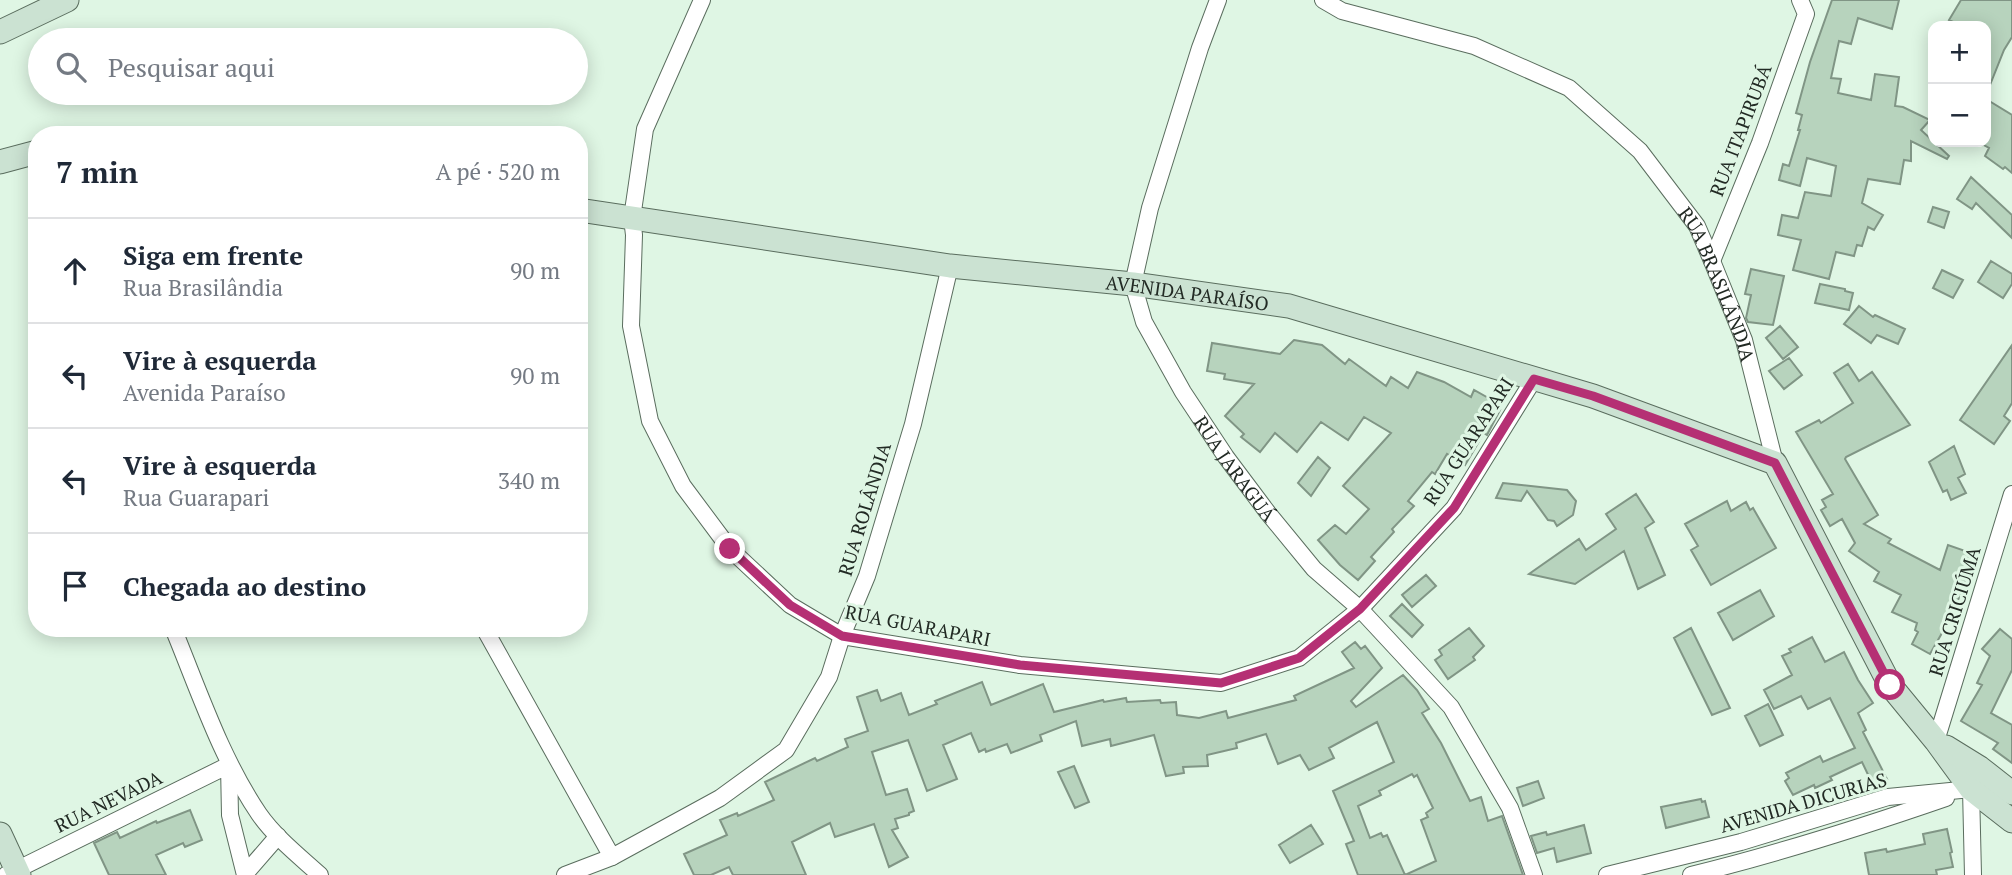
<!DOCTYPE html>
<html lang="pt">
<head>
<meta charset="utf-8">
<style>
  :root { --surface:#fff; --page:#f2f2f3; --text:#1f2937; --muted:#747a83; --line:#e0e1e3 }
  body { margin:0; font-family:"PT Serif",serif; background:var(--page); color:var(--text) }
  .controls { position:absolute; right:21px; top:21px; display:grid; overflow:hidden; border-radius:14px; box-shadow:0 4px 18px #0003 }
  .controls button { width:63px; height:63px; display:grid; place-items:center; padding:0; border:0; border-bottom:2px solid var(--line); background:var(--surface); color:var(--text); font:35px sans-serif }
  .stop { position:absolute; width:21px; height:21px; margin:-16px; border:5px solid #b53074; border-radius:50%; background:#fff }
  .stop.end { background:#b53074; border-color:#fff; box-shadow:0 2px 7px #0008 }
  .list { margin:0; padding:0; list-style:none }
  h2 { display:flex; justify-content:space-between; align-items:center; height:91px; margin:0; padding:0 28px; font-size:30px }
  h2 small { font-size:23px; font-weight:400; color:var(--muted) }
  .list li { display:grid; grid-template-columns:46px 1fr auto; gap:21px; align-items:center; box-sizing:border-box; height:105px; padding:0 28px; border-top:2px solid var(--line) }
  .list b { display:block; font-size:26px; white-space:nowrap }
  .list p { margin:0; font-size:23px; white-space:nowrap; color:var(--muted) }
  .list em { font-size:23px; font-style:normal; color:var(--muted) }
  .icon { flex:none; width:38px; height:38px; fill:none; stroke:currentColor; stroke-width:2; stroke-linecap:round; stroke-linejoin:round }
  .map { position:relative; flex:none; width:2012px; height:875px; overflow:hidden }
  .search { position:absolute; background:var(--surface); box-shadow:0 4px 18px #0003; left:28px; top:28px; width:560px; height:77px; display:flex; align-items:center; gap:18px; box-sizing:border-box; padding:0 24px; border-radius:38px; color:var(--muted); font-size:26px }
  .panel { position:absolute; background:var(--surface); box-shadow:0 4px 18px #0003; left:28px; top:126px; width:560px; height:511px; border-radius:28px }
  .map>svg:first-child { display:block }
</style>
</head>
<body>
<div class="map">
<svg width="2012" height="875" viewBox="0 0 2012 875">
  <rect width="100%" height="100%" fill="#dff6e4"/>
  <path fill="#b7d3bd" stroke="#809585" stroke-width="2" fill-rule="evenodd" d="M1832 0H1899L1892 29 1858 18 1851 44 1839 41 1831 78 1841 79 1838 93 1871 100 1875 74 1899 77 1895 106 1903 107 1930 120 1921 130 1949 156 1947 159 1911 141V161L1904 160 1900 184 1868 179 1862 203 1883 215 1874 230 1868 227 1862 246 1857 245 1854 256 1836 252 1829 279 1793 270 1801 240 1778 235 1782 215 1798 218 1805 192 1831 196 1836 166 1807 158 1800 186 1779 180 1783 164 1789 166 1800 130H1798L1802 115 1796 113 1810 62Z
    M1961 0H2012V37L2004 50 1986 95V26H1961L1949 20Z
    M1986 99 2012 115V173L2005 167 2003 169 1985 156 1989 148 1982 144 1986 142Z
    M1971 177 2012 215V238L1976 203 1972 209 1957 199Z
    M1933 207 1949 212 1944 228 1928 222Z
    M1991 261 2012 274V284L2003 298 1978 282Z
    M1751 269 1784 276 1773 325 1748 322 1746 318 1751 295 1745 294Z
    M1942 270 1963 280 1953 298 1933 288Z
    M1820 284 1845 289V291L1853 293 1849 310 1815 303Z
    M1859 306 1873 317 1875 315 1905 329 1898 344 1877 335 1871 343 1844 324Z
    M1780 326 1798 347 1783 359 1766 338Z
    M1294 340 1322 345 1345 364 1349 359 1386 386 1391 377 1408 388 1417 372 1444 382 1471 397 1474 390 1492 400 1489 405 1500 410 1487 435 1484 433 1465 465 1447 454 1435 474 1432 472 1408 501 1414 506 1392 529 1394 532 1371 557 1375 561 1358 580 1340 565 1318 540 1335 525 1346 534 1369 509 1343 486 1391 433 1364 417 1348 440 1321 422 1297 452 1275 433 1260 452 1241 437 1244 434 1225 416 1254 384 1224 379 1225 374 1207 371 1212 343 1280 354Z
    M2012 345V403L2004 416 2010 421 1994 444 1960 420Z
    M1789 358 1802 375 1784 389 1769 371Z
    M1848 364 1859 381 1872 372 1910 425 1846 457 1845 459 1878 515 1864 524 1891 539 1888 543 1940 570 1948 545 1974 554 1956 606 1952 605 1946 626 1930 654 1912 644 1918 632 1915 630 1917 623 1892 612 1901 595 1874 581 1879 572 1849 551 1855 543 1842 519 1830 526 1821 510 1826 507 1822 500 1833 494 1796 432 1819 420 1821 423 1853 403 1834 373Z
    M1954 446 1965 474 1958 478 1966 493 1951 500 1947 490 1943 492 1929 462Z
    M1318 457 1330 468 1311 496 1298 483Z
    M1503 483 1567 490 1576 501 1573 515 1557 526 1554 521 1548 520 1527 491 1521 501 1496 498Z
    M1636 494 1654 522 1645 528 1665 575 1638 589 1624 551 1575 584 1529 574 1579 539 1586 550 1616 529 1606 514Z
    M1727 501 1731 511 1746 502 1750 510 1753 508 1776 548 1711 585 1691 550 1698 546 1685 524Z
    M1426 575 1436 586 1412 607 1402 595Z
    M1760 590 1774 616 1733 640 1718 613Z
    M1402 604 1423 625 1412 637 1390 616Z
    M1469 628 1484 646 1473 657 1475 660 1448 679 1435 660 1442 655 1439 650Z
    M1691 628 1730 708 1712 715 1674 638Z
    M2000 629 2012 639V670L1991 713 2012 725V763L1993 749 1998 743 1961 721 1982 685 1977 683 1990 656 1982 649Z
    M1812 637 1825 662 1844 652 1858 680 1873 703 1858 713 1866 730 1863 732 1887 779 1872 783 1862 762 1830 777 1832 780 1815 788 1814 785 1793 795 1785 781 1789 778 1786 773 1820 756 1823 762 1855 748 1830 698 1808 709 1801 696 1774 709 1764 690 1792 675 1782 656 1791 652 1789 649Z
    M1355 642 1361 649 1365 646 1382 668 1351 701 1356 707 1403 675 1417 690 1429 709 1422 713 1441 743 1470 801 1481 797 1488 821 1502 816 1523 875H1358L1346 844 1354 841 1333 791 1394 762 1377 722 1329 748 1334 758 1309 770 1300 755 1278 764 1266 734 1236 743 1237 748 1207 755 1208 766 1183 767 1184 773 1166 776 1154 735 1111 746 1110 739 1082 746 1076 721 1040 735 1042 741 1011 753 1007 744 986 752 985 749 979 752 971 733 943 745 957 779 927 791 908 740 872 752 886 795 907 789 914 811 909 813V815L895 819 898 828 892 830 908 857 889 867 874 824 835 837 830 823 792 842 806 875H733L729 867 711 875H694L684 854 727 835 720 820 737 813 738 816 774 800 765 782 815 758 817 761 848 747 845 739 868 731 857 697 877 690 881 701 901 693 909 715 937 704 935 701 982 682 991 705 1043 684 1054 712 1103 700 1104 702 1126 698 1127 702 1160 700 1161 703 1176 702 1177 715 1199 718 1226 711 1228 718 1296 700 1294 696 1354 668 1342 652ZM1412 774 1414 777 1417 775 1433 808 1426 813 1428 817 1421 820 1436 861 1405 875 1387 835 1383 837 1381 833 1370 838 1358 806 1381 795 1379 791Z
    M1768 704 1783 735 1760 746 1745 716Z
    M1074 766 1089 802 1075 808 1058 772Z
    M1538 781 1544 798 1523 806 1517 788Z
    M1701 799 1702 802 1705 801 1709 817 1666 828 1661 807Z
    M190 810 202 840 185 847 183 843 156 855 166 875H109L94 843 117 832 120 838 156 821 157 823Z
    M1311 825 1323 844 1290 863 1279 845Z
    M1584 825 1591 853 1557 862 1554 848 1537 853 1531 836 1546 832 1547 835Z
    M1947 829 1952 852 1950 853 1953 867 1936 870 1937 875H1869L1865 853 1886 849 1887 852 1925 844 1923 834Z"/>
  <g fill="none" stroke-linecap="round" stroke-linejoin="round">
    <g stroke="#5a6d5e" stroke-width="18">
      <g id="street">
        <path d="M702 0 645 129 632 218 634 235 631 326 650 421 683 486 730 549 790 605 842 636 1020 665 1221 683 1299 658 1360 609 1454 508 1534 379"/>
        <path id="s1" d="M1218 0 1200 48 1150 208 1133 284 1144 322 1183 392 1226 457 1268 513 1314 569 1360 609 1451 707 1510 808 1534 875"/>
        <path id="s2" d="M1323 0 1342 11 1474 46 1569 88 1640 151 1697 226 1712 261 1744 340 1775 463"/>
        <path d="M1712 261 1760 143 1806 14 1800 0"/>
        <path d="M173 628C199 691 221 758 259 814 275 837 299 856 320 875"/>
        <path d="M484 628 612 857"/>
        <path d="M1936 741 2012 494"/>
        <path d="M1971 789 1973 875"/>
        <path d="M245 874 278 836"/>
        <path d="M6 875 229 765 230 815 245 875"/>
        <path d="M565 875 612 857 720 798 786 750 829 677 842 636 867 576 913 424 950 266"/>
        <path d="M1607 875 1741 842 1888 797 1971 789"/>
        <path d="M1691 875C1777 854 1862 827 1946 798"/>
      </g>
    </g>
    <g stroke="#5a6d5e" stroke-width="25">
      <g id="secondary">
        <path d="M0 32 67 0"/>
        <path d="M0 162 37 152"/>
        <path id="s3" d="M579 210 950 266 1133 284 1289 306 1593 396 1775 463 1890 685 1936 741 1971 789 2012 821"/>
        <path d="M1946 747 1980 768 2012 793"/>
        <path d="M0 834 19 875"/>
      </g>
    </g>
    <use href="#street" stroke="#fff" stroke-width="16"/>
    <use href="#secondary" stroke="#cbe2d2" stroke-width="23"/>
  </g>
  <g fill="none" stroke-linecap="round" stroke-linejoin="round">
    <path stroke="#b53074" stroke-width="9" d="M730 549 790 605 842 636 1020 665 1221 683 1299 658 1360 609 1454 508 1534 379 1593 396 1775 463 1890 685"/>
  </g>
  <g text-anchor="middle" dominant-baseline="central" stroke-width="6" stroke-linejoin="round" paint-order="stroke">
    <g font-size="19" fill="#222a24" stroke="#dff6e4">
      <text transform="translate(1740 130) rotate(-69)">RUA ITAPIRUBÁ</text>
      <text stroke="none"><textPath href="#s2" startOffset="513">RUA BRASILÂNDIA</textPath></text>
      <text stroke="none"><textPath href="#s3" startOffset="614">AVENIDA PARAÍSO</textPath></text>
      <text transform="translate(1468 441) rotate(-57)">RUA GUARAPARI</text>
      <text stroke="none"><textPath href="#s1" startOffset="509">RUA JARAGUÁ</textPath></text>
      <text transform="translate(864 509) rotate(-73)">RUA ROLÂNDIA</text>
      <text transform="translate(1954 611) rotate(-73)">RUA CRICIÚMA</text>
      <text transform="translate(918 625) rotate(11)">RUA GUARAPARI</text>
      <text transform="translate(108 801) rotate(-26)">RUA NEVADA</text>
      <text transform="translate(1803 802) rotate(-16)">AVENIDA DICURIAS</text>
    </g>
  </g>
</svg>
<div class="controls">
<button>+</button>
<button>−</button>
</div>
<div class="stop" style="left:1890px;top:685px"></div>
<div class="stop end" style="left:730px;top:549px"></div>
<div class="search"><svg class="icon" aria-label="search" viewBox="0 0 24 24"><circle cx="10" cy="10" r="6"/><path d="M15 15l6 6"/></svg>Pesquisar aqui</div>
<section class="panel">
<h2>7 min<small>A pé · 520 m</small></h2>
<ul class="list">
<li><svg class="icon" aria-label="ahead" viewBox="0 0 24 24"><path d="M12 20V5M6 11l6-6 6 6"/></svg><div><b>Siga em frente</b><p>Rua Brasilândia</p></div><em>90 m</em></li>
<li><svg class="icon" aria-label="left" viewBox="0 0 24 24"><path d="M17 20v-9H6M10 6l-5 5 5 5"/></svg><div><b>Vire à esquerda</b><p>Avenida Paraíso</p></div><em>90 m</em></li>
<li><svg class="icon" aria-label="left" viewBox="0 0 24 24"><path d="M17 20v-9H6M10 6l-5 5 5 5"/></svg><div><b>Vire à esquerda</b><p>Rua Guarapari</p></div><em>340 m</em></li>
<li><svg class="icon" aria-label="arrive" viewBox="0 0 24 24"><path d="M6 21V4h12l-3 4 3 4H6"/></svg><div><b>Chegada ao destino</b></div></li>
</ul>
</section>
</div>
</body>
</html>
